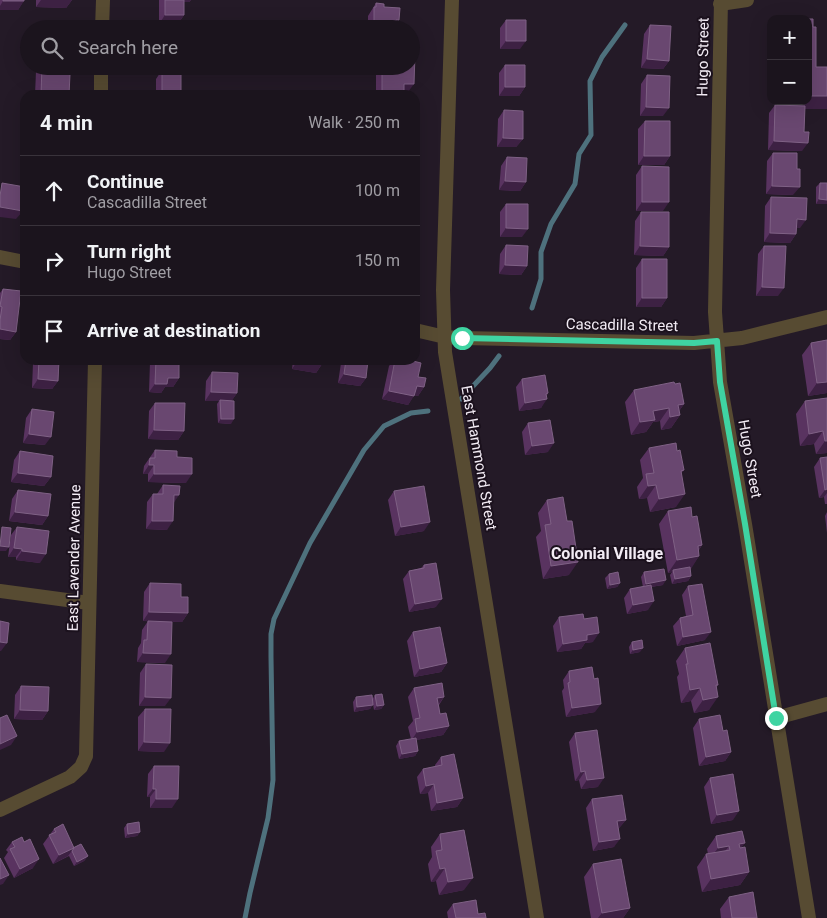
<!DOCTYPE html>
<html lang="en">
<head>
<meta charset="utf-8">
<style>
  :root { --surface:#1b141d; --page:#28212a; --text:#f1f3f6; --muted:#a09ea4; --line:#39333b }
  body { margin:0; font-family:Roboto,sans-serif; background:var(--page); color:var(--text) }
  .controls { position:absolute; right:15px; top:15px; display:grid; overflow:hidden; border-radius:10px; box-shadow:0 5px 20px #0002 }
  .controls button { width:45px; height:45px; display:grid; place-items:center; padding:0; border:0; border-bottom:1px solid var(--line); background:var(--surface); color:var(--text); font:25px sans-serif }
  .stop { position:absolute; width:15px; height:15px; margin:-11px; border:4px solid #3fd4a2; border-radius:50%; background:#fff }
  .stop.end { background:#3fd4a2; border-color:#fff; box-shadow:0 1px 5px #0008 }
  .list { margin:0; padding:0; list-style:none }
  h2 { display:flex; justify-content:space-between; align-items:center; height:65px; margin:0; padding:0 20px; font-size:21px }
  h2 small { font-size:16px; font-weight:400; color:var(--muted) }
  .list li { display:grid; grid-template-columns:32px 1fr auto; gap:15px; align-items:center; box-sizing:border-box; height:70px; padding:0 20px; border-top:1px solid var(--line) }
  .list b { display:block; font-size:19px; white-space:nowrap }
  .list p { margin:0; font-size:16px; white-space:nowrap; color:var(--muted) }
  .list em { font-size:16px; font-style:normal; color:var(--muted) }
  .icon { flex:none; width:28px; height:28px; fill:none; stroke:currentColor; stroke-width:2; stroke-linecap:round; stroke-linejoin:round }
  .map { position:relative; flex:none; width:827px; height:918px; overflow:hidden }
  .search { position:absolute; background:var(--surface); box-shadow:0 5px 20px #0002; left:20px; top:20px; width:400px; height:55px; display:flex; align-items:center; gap:12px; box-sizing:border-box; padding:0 18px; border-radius:28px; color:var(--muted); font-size:19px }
  .panel { position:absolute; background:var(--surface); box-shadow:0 5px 20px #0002; left:20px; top:90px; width:400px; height:275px; border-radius:15px }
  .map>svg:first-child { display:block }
</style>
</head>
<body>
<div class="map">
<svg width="827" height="918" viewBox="0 0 827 918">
  <rect width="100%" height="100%" fill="#241a27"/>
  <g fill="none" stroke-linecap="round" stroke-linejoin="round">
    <path stroke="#4e717d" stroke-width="5" d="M532 308 541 279V252L551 224 575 184 579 154 591 135 590 81 602 57 625 25
      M461 399 490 368 499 356
      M245 918 250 893 268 818 273 780 271 657V634L274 619 310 543 364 450 384 426 411 413 428 411"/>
    <path stroke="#574b32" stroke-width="14" d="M452 0 443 290 445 352 537 918
      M721 0 715 312 720 382 745 524 809 918
      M720 4 747 0
      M102 29 103 0
      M101 95V66
      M0 257 25 262
      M415 330 445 337 462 338 694 343 742 338 827 317
      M0 591 89 603
      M776 718 827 704
      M0 810 70 777 81 767 86 756 95 360"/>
  </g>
  <path fill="#593360" d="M0 0H24L18 10H0Z
    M36 0H72L66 8 36 7Z
    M159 0H191L189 2H184V15L178 24H159Z
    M376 3 384 7 396 25V29H368V16Z
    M506 20 520 49H500V28Z
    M650 25 669 61 663 69 641 68 644 34Z
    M505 65 525 87 519 96H499V73Z
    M39 66H66H65V73L69 95H35L36 71Z
    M382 66H411L408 92H403L401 95H376V74Z
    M162 70 181 95H156V79Z
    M647 75 663 116H640L641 84Z
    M786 101H808L804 109 802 151 768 150 769 113 775 105H786Z
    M504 110 523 139 516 147H497L498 119Z
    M645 121 670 156 664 165H638V129Z
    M773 153 793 195 766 194 767 161Z
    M507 157 526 182 520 191 499 190 501 166Z
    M642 166 663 211H636V175Z
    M820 183H827V204H816V187Z
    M771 197 800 228H797L796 234 790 243 764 242 765 206Z
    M506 204 522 237H500V212Z
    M641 212 669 247 663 256 634 255 635 221Z
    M506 245 527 266 521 275 499 274 500 254Z
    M764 246 778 296H756L758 254Z
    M642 259 667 298 661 307H636V268Z
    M3 289 16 332 10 340 0 339V293Z
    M827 340V393L808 396 802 355 811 343Z
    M35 360H59L58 381 52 389 32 388 33 363Z
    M151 360H179V378L173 387H165L161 393 149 392 150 362Z
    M293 360H323L322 364 316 373 292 369Z
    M343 360H368L366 378 360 386 338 383 341 363Z
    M394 360H409L424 387 418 396 414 395 408 405 382 399 389 366Z
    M212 372 237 393 232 400 231 424 218 423 217 404 219 401H205L206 381Z
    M522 379 548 393 541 408 519 411 516 387Z
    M675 384 684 404 679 411 680 415 671 428 661 430 660 421 653 422 646 432 631 435 625 402 634 390Z
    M827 398V453L816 454 814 444 800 446 796 414 805 401Z
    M155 403 184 431 178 440 148 439 149 411Z
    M32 409 45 445 23 443 26 418Z
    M528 423 548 452 525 455 522 432Z
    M649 448 677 451 684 470 681 473 676 507 650 512 647 498 639 499 637 487 643 478 640 460Z
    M155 450 177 457 186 483 148 482V474H143L144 466Z
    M20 451 51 477 44 486 11 482 14 460Z
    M827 457V504H825L824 497 819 498 814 467 820 458Z
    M163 485 173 503 167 530 146 529 147 502 153 494H157Z
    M18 490 48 516 42 525 9 521 12 499Z
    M394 491 424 531 395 536 388 500Z
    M547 500 567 521 569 575 543 579 536 537 541 531 538 513Z
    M668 511 692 517 702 545 699 550V556L690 569 691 576 688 581 672 584 670 575 672 572 668 573 659 524Z
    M827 512V533L825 516Z
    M17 527 40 563 16 560V557H8L11 535Z
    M424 565 436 607 409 612 403 579 409 571 421 568Z
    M644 572 663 585 651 587 648 610 627 614 624 598 630 589 643 587 641 577Z
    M609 574 620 583 617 587 607 589 605 578Z
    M150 583 181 597 188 613 182 622 143 621 144 592Z
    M688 586 705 640 677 646 673 626 680 618 686 616 682 595Z
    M559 617 584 619 593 642 585 643 581 649 557 652 553 626Z
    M148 621 165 663 137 662 138 648 141 643 142 630Z
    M413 632 447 663 441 672 414 677 407 641Z
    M632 642 640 652 630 654 629 647Z
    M685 648 718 685 716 687 709 710 694 713 691 701 681 703 677 677 679 674 676 661Z
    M146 664 165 706H139L140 673Z
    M569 671 595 712 566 717 562 691 564 688 563 680Z
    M21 686 48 711 42 720 14 719 15 695Z
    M414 688 444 697 439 705 440 714 449 726 443 735 416 740 418 751 415 756 399 759 396 746 399 741 411 739 408 727 413 721 408 697Z
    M375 695 384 705 381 709 374 710 373 704 370 709 354 712 353 702 356 697 372 700Z
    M145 709 164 752 138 751V717Z
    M699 719 723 731 731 752 725 761 699 766 693 728Z
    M575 733 598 787 581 789 579 780 575 781 569 742Z
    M441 757 463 798 457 807 431 811 428 793 420 794 417 777 423 769 435 767V765Z
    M154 766 172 808H150V797H147L148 774Z
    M710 778 733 820 711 824 704 787Z
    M592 799 626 820 619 828 614 847 593 851 586 808Z
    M127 824 140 832 137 836 125 838 124 828Z
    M54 829 74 848 88 856 84 861 74 866 69 856 53 864 43 844Z
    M440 834 464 890 439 895 436 881 431 882 428 864 432 857 431 847Z
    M716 836 741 848 749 872 740 885 702 892 697 867 706 854H708L707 849Z
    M12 842 33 868 14 878 4 858 8 852 6 850Z
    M593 864 630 908 623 918H591L584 877Z
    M729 897 757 918H721L720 909Z
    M453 904 478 914 486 918H448L447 912Z"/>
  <path fill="#3d2143" d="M41 0H72L66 8 36 7Z
    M179 0H191L189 2H178Z
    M3 1H24L18 10H0V6Z
    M165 15H184L178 24H159Z
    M506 41H526L520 49H500Z
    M647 59 669 61 663 69 641 68Z
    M160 66H178L176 69H158Z
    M404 84H414L408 92H403L401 95H379L382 91Z
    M505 87H525L519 96H499Z
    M808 96H827V109H786L791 101H808Z
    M646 107 669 108 663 116H640Z
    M503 138 523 139 516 147H497Z
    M774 141 808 143 802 151 768 150Z
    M644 156H670L664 165H638Z
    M505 181 526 182 520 191 499 190Z
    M772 186 800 187 793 195 766 194Z
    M819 199 827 200V204H816Z
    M642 202H669L663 211H636Z
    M0 207 23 211 16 219 0 217Z
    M797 219 806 220 800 228H791Z
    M506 228 528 229 522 237H500Z
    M770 233 796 234 790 243 764 242Z
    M640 246 669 247 663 256 634 255Z
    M505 265 527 266 521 275 499 274Z
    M762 287 784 288 778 296H756Z
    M642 298H667L661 307H636Z
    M0 329 16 332 10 340 0 339Z
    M242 360H266L263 364Z
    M298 360 322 364 316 373 292 369Z
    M344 374 366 378 360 386 338 383Z
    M168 378H179L173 387H165L161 393 149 392 155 384Z
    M38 379 58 381 52 389 32 388Z
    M827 382V393L808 396 817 383Z
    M417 386 424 387 418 396 410 394Z
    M389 391 414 396 408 405 382 399Z
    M211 392 237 393 231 402 220 400 219 401H205Z
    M548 393 543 400 547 399 541 408 519 411 525 403Z
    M684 404 676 416 680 415 671 428 661 430 678 405Z
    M669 408 660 421 653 422 646 432 631 435 640 422 653 411Z
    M221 419H234L231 424 218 423Z
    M154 430 184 431 178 440 148 439Z
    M823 431 814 444 800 446 809 434Z
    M29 434 51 437 45 445 23 443Z
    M825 441H827V453L816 454Z
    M554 443 548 452 525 455 532 446Z
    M149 465H154L148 474H143Z
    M18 473 51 477 44 486 11 482Z
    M154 474H192L186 483 148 482Z
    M656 485 647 498 639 499 648 486Z
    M827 489V493L824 497 819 498 825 490Z
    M685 494 676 507 650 512 659 499Z
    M174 495H179L173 504Z
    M15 512 48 516 42 525 9 521Z
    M152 521H173L167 530 146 529Z
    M430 522 424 531 395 536 401 527Z
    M702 545 694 557 699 556 691 569 674 572 673 570 672 572 668 573 677 560 698 546Z
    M0 546 9 547 6 551H0Z
    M14 548 22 549 16 557H8Z
    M22 551 46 554 40 563 16 560Z
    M578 562 569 575 543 579 551 566Z
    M691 576 688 581 672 584 675 579Z
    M666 580 663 585 643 588 646 584Z
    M620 583 617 587 607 589 610 585Z
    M442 599 436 607 409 612 415 604Z
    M654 601 648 610 627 614 633 605Z
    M149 612 188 613 182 622 143 621Z
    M711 632 705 640 677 646 683 637Z
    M599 633 593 642 585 643 581 649 557 652 563 644 587 635Z
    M0 642 7 643 1 651H0Z
    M643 648 640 652 630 654 633 650Z
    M143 653 171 654 165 663 137 662Z
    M447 663 441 672 414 677 420 669Z
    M700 688 691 701 681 703 690 690Z
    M145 697 171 698 165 706H139Z
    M444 697 438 705 437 698Z
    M718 697 709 710 694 713 703 700Z
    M601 704 595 712 566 717 572 708Z
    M373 705 370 709 354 712 357 707Z
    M384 705 381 709 374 710 377 706Z
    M20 710 48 711 42 720 14 719Z
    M449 726 443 735 411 741 417 732Z
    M17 736 11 745 0 750V744Z
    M144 742 170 743 164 752 138 751Z
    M418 751 415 756 399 759 402 754Z
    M731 752 725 761 699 766 706 757Z
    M585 771 579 780 575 781 581 772Z
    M604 778 598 787 581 789 587 780Z
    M434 784 428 793 420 794 426 786Z
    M153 789H156L150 797H147Z
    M463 798 457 807 431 811 437 803Z
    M156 799H178L172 808H150Z
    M739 811 733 820 711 824 717 815Z
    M626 820 619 828 611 829 617 821Z
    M140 832 137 836 125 838 128 834Z
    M620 839 614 847 593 851 599 842Z
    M745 843 736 855 739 844Z
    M729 846 720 858 709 860 718 848Z
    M74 848 68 856 53 864 59 855Z
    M88 856 84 861 74 866 77 862Z
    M39 859 33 868 14 878 20 869Z
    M445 868 436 881 431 882 440 869Z
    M749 872 740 885 702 892 711 879Z
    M9 875 3 884 0 885V879Z
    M473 878 464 890 439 895 448 882Z
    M630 908 623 918H598L602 913Z"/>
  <path fill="#694770" stroke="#7f6185" d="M3 0H24V1H3Z
    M165 0H184V15H165Z
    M376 3 384 4V7L400 8 399 20H396V29H374V7H376Z
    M808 19H813V27H816V67H827V96H808Z
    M506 20H526V41H506Z
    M164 25H198V29H164Z
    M650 25 671 26 669 61 647 59Z
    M411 54H415L414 84H404V92L382 91V66H411Z
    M505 65H525V87H505Z
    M42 66H65V73L70 74 69 95H41Z
    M162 70H181V95L162 94Z
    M647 75 670 76 669 108 646 107Z
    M775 105 805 106 804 132H809L808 143 774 141Z
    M504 110 523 111V139L503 138Z
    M645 121H670V156H644Z
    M773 153H797V169H800V187L772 186Z
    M507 157 527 158 526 182 505 181Z
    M642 166 669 167V202H642Z
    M2 183 25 187V197L23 211 0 207V196Z
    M820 183H827V200L819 199Z
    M771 197 807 198 806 220 797 219 796 234 770 233Z
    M506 204H528V229L506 228Z
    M641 212H669V247L640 246Z
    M415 232H418L415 252Z
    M506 245 528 246 527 266 505 265Z
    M764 246H786L784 288 762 287Z
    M642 259H667V298H642Z
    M3 289 21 291 16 332 0 329V320L2 307 0 306Z
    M827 340V382L817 383 811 343Z
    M39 360H59L58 381 38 379Z
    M156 360H179V378H168L167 384H155Z
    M298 360H323L322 364Z
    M346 360H368L366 378 344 374Z
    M395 360H409L421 363 418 377 426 378 424 387 417 386 414 396 389 391Z
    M212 372 238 373 237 393 211 392Z
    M545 375 548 393 546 394 547 399 525 403 522 379Z
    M674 382 675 384 680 383 684 404 678 405 680 415 670 417 669 408 653 411 655 420 640 422 634 390Z
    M827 398V441H825L823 431 809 434 805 401Z
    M220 400 234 401V419H221Z
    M155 403H185L184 431 154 430Z
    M32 409 54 412 51 437 29 434Z
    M550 420 554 443 532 446 528 423Z
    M676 443 677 451 680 450 684 470 681 471 685 494 659 499 656 485 648 486 646 474 654 473 649 448Z
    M155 450 177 451V457L192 458V474H154V465H149L150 458H155Z
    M20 451 53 456 51 477 18 473Z
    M827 457V489L825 490 820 458Z
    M163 485 180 486 179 495H174L173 521H152L153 494H163Z
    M424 486 430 522 401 527 394 491Z
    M18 490 51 494 48 516 15 512Z
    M563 497 567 521H572L578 562 551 566 545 525 551 524 547 500Z
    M691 507 692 517 697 516 702 545 698 546 699 556 677 560 668 511Z
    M2 527 11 528 9 547 0 546Z
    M17 527 49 531 46 554 22 551V549L14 548Z
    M436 563 442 599 415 604 409 571 424 568V565Z
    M690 567 691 576 675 579 673 570Z
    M664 569 666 580 646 584 644 572Z
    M618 572 620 583 610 585 609 574Z
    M150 583 181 584V597H188V613L149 612Z
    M702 584 711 632 683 637 680 618 693 615 688 586Z
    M651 585 654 601 633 605 630 589Z
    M583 614 584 619 597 617 599 633 587 635V640L563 644 559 617Z
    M0 621 9 623 7 643 0 642Z
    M148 621 172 622 171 654 143 653 144 640H147Z
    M440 627 447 663 420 669 413 632Z
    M642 640 643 648 633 650 632 642Z
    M710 643 718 685H716L718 697 703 700 700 688 690 690 686 664H688L685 648Z
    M146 664 172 665 171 698 145 697Z
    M592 667 594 679 598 678 601 704 572 708 568 683 570 682 569 671Z
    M442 683 444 697 437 698 440 714 446 713 449 726 417 732 415 719 420 718 414 688Z
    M21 686 49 687 48 711 20 710Z
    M382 694 384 705 377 706 375 695Z
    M372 695 373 705 357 707 356 697Z
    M145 709H171L170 743 144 742Z
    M7 715 17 736 0 744V718Z
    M720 715 723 731 727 730 731 752 706 757 699 719Z
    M597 730 604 778 587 780 585 771 581 772 575 733Z
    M416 738 418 751 402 754 399 741Z
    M454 754 463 798 437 803 434 784 426 786 423 769 442 765 441 757Z
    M154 766H179L178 799H156V789H153Z
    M733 774 739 811 717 815 710 778Z
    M622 795 626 820 617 821 620 839 599 842 592 799Z
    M139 822 140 832 128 834 127 824Z
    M63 824 74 848 59 855 49 835 56 832 54 829Z
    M464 830 473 878 448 882 445 868 440 869 436 851 442 850 440 834Z
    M742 831 745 843 739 844 740 848 745 847 749 872 711 879 706 854 730 850 729 846 718 848 716 836Z
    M22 837 24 842 30 839 39 859 20 869 10 849 15 847 12 842Z
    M81 844 88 856 77 862 72 851 74 848H73Z
    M0 858 9 875 0 879Z
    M621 859 630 908 602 913 593 864Z
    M753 892 757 918H732L729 897Z
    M476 900 478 914 485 913 486 918H456L453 904Z"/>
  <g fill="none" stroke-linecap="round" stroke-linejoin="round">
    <path stroke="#3fd4a2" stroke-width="6" d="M462 338 694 343 717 341 720 382 745 524 776 718"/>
  </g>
  <g text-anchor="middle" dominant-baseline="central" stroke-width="4" stroke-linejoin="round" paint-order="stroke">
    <g font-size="15" fill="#f3ecf5" stroke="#1b111d">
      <text transform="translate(703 57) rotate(-89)">Hugo Street</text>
      <text transform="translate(622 325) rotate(1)">Cascadilla Street</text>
      <text transform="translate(479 458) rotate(80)">East Hammond Street</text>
      <text transform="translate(750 459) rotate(80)">Hugo Street</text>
      <text transform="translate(74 558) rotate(-89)">East Lavender Avenue</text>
    </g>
    <g font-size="16" font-weight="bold" fill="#f3ecf5" stroke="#1b111d">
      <text x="607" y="553">Colonial Village</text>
    </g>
  </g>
</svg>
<div class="controls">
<button>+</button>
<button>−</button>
</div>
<div class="stop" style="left:462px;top:338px"></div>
<div class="stop end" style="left:776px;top:718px"></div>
<div class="search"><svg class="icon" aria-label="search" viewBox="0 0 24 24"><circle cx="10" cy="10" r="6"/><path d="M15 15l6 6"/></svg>Search here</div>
<section class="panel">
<h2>4 min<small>Walk · 250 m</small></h2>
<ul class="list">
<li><svg class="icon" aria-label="ahead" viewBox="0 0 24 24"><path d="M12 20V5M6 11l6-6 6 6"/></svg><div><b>Continue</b><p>Cascadilla Street</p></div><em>100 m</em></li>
<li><svg class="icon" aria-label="right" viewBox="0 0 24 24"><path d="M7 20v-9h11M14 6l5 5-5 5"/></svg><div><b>Turn right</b><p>Hugo Street</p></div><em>150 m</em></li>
<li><svg class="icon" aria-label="arrive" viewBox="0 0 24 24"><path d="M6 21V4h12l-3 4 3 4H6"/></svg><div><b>Arrive at destination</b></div></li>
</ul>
</section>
</div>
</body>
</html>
